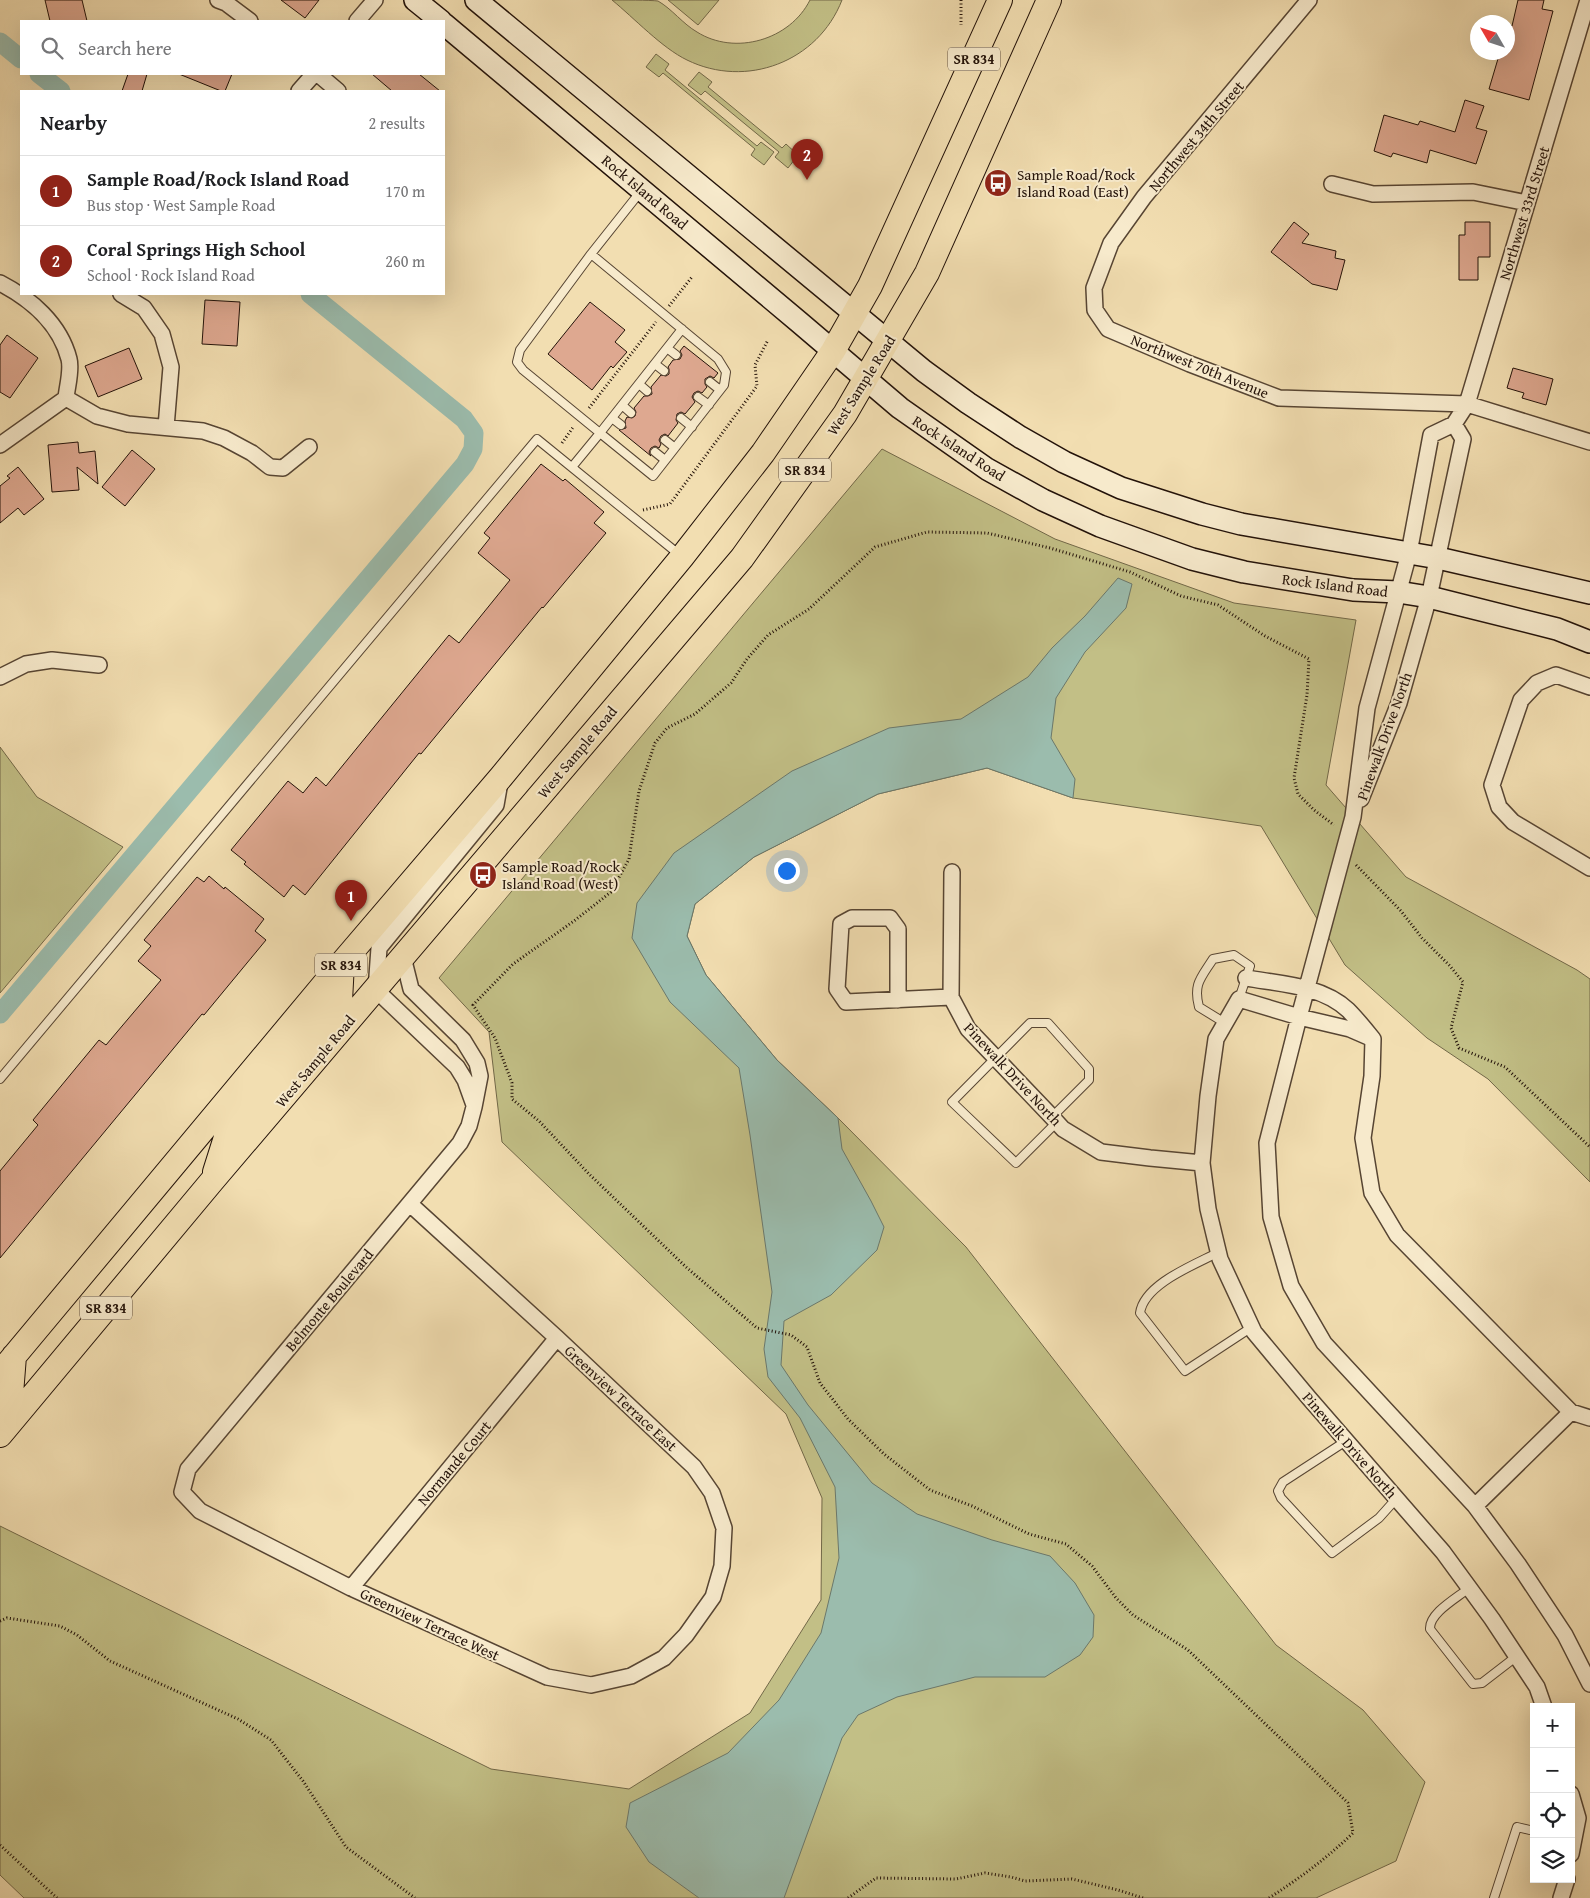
<!DOCTYPE html>
<html lang="en">
<head>
<meta charset="utf-8">
<style>
  :root { --surface:#fff; --page:#f2f2f2; --text:#202124; --muted:#757577; --line:#e0e0e0; --accent:#8f2418 }
  body { margin:0; font-family:"Gentium Book Plus",serif; background:var(--page); color:var(--text) }
  .controls { position:absolute; right:15px; bottom:15px; display:grid; overflow:hidden; border-radius:0px; box-shadow:0 5px 20px #0002 }
  .controls button { width:45px; height:45px; display:grid; place-items:center; padding:0; border:0; border-bottom:1px solid var(--line); background:var(--surface); color:var(--text); font:25px sans-serif }
  .compass { position:absolute; left:1470px; top:15px; width:45px; height:45px; border-radius:50%; background:var(--surface); box-shadow:0 5px 20px #0002; rotate:309deg }
  .you { position:absolute; left:786px; top:870px; width:18px; height:18px; margin:-12px; border:4px solid #fff; border-radius:50%; background:#1a73e8; box-shadow:0 0 0 8px #1a73e833 }
  .badge { display:grid; place-items:center; width:32px; height:32px; border-radius:50%; background:var(--accent); color:#fff; font-size:16px; font-weight:700 }
  .pin { position:absolute; translate:-50% -41px; filter:drop-shadow(0 1px 2px #0008) }
  .pin::after { content:''; position:absolute; top:26px; width:18px; height:15px; background:inherit; clip-path:polygon(0 0,100% 0,50% 100%) }
  .list { margin:0; padding:0; list-style:none }
  h2 { display:flex; justify-content:space-between; align-items:center; height:65px; margin:0; padding:0 20px; font-size:21px }
  h2 small { font-size:16px; font-weight:400; color:var(--muted) }
  .list li { display:grid; grid-template-columns:32px 1fr auto; gap:15px; align-items:center; box-sizing:border-box; height:70px; padding:0 20px; border-top:1px solid var(--line) }
  .list b { display:block; font-size:19px; white-space:nowrap }
  .list p { margin:0; font-size:16px; white-space:nowrap; color:var(--muted) }
  .list em { font-size:16px; font-style:normal; color:var(--muted) }
  .icon { flex:none; width:28px; height:28px; fill:none; stroke:currentColor; stroke-width:2; stroke-linecap:round; stroke-linejoin:round }
  .map { position:relative; flex:none; width:1590px; height:1898px; overflow:hidden }
  .search { position:absolute; background:var(--surface); box-shadow:0 5px 20px #0002; left:20px; top:20px; width:425px; height:55px; display:flex; align-items:center; gap:12px; box-sizing:border-box; padding:0 18px; border-radius:0px; color:var(--muted); font-size:19px }
  .panel { position:absolute; background:var(--surface); box-shadow:0 5px 20px #0002; left:20px; top:90px; width:425px; height:205px; border-radius:0px }
  .map>svg:first-child { display:block }
</style>
</head>
<body>
<div class="map">
<svg width="1590" height="1898" viewBox="0 0 1590 1898">
  <rect width="100%" height="100%" fill="#f2deb1"/>
  <filter id="stains"><feTurbulence type="fractalNoise" baseFrequency=".004" numOctaves="4"/><feColorMatrix values="0 0 0 0 .2 0 0 0 0 .09 0 0 0 0 .02 0 0 0 .5 -.17"/></filter>
  <radialGradient id="worn" r=".72"><stop offset=".6" stop-color="#630" stop-opacity="0"/><stop offset="1" stop-color="#630" stop-opacity=".3"/></radialGradient>
  <path fill="#c2bf86" stroke="#726848" d="M612 0C622 0 650 0 658 1 672 9 683 24 697 32 735 56 790 40 810 0H842C818 62 746 89 687 60 662 48 634 18 612 0Z
    M668 0H719L698 25Z
    M656 54 669 64 665 70 757 146 761 142 774 152 764 165 751 155 755 149 663 73 659 77 646 67Z
    M699 72 712 82 708 87 782 148 786 144 798 155 788 168 775 157 779 152 705 91 701 95 688 85Z
    M882 449 1055 539 1234 603 1356 620 1326 785 1406 877 1577 970 1590 979V1182L1488 1079 1427 1038 1345 965 1261 826 1073 798 987 768 878 794 754 857 695 904 687 936 706 975 777 1060 838 1118 966 1247 1276 1645 1363 1710 1425 1782 1396 1861 1316 1898H24L0 1875V1526L491 1769 629 1789 750 1713 821 1600 822 1498 786 1414 502 1142 489 1032 439 978Z
    M0 747 37 797 123 847 0 993Z"/>
  <path fill="#9bbcad" stroke="#6b786b" d="M1118 578 1132 584 1126 608 1085 652 1056 698 1051 738 1075 779 1073 798 987 768 878 794 754 857 695 904 687 936 706 975 777 1060 838 1118 842 1149 871 1201 884 1227 877 1250 831 1295 784 1321 781 1365 808 1405 872 1483 917 1514 992 1540 1050 1556 1075 1583 1094 1615 1093 1637 1080 1655 1045 1677H975L897 1697 858 1715 842 1738 784 1898H699L649 1862 626 1827 630 1803 728 1753 779 1700 821 1633 839 1558 835 1487 800 1418 768 1377 764 1349 772 1292 750 1135 739 1068 670 1002 632 938 637 903 674 853 792 771 889 728 961 719 1028 677 1052 648 1085 616Z"/>
  <g fill="none" stroke-linecap="round" stroke-linejoin="round">
    <path stroke="#9bbcad" stroke-width="19" d="M0 42 21 59
      M39 74 61 91
      M0 1014 465 464 473 449 474 433 464 419 310 294"/>
  </g>
  <path fill="#dea890" stroke="#231209" d="M45 0H82L87 21H50Z
    M281 0H319L305 18Z
    M1518 0H1544L1542 9 1553 11 1529 100 1489 89 1500 52H1508V25L1512 26Z
    M128 74H147L142 91H122Z
    M179 74H232L225 91H221Z
    M372 74H419L440 91H392Z
    M1465 100 1484 106 1476 128 1487 131 1476 164 1430 150 1427 163 1393 153 1391 157 1374 151 1384 115 1418 125 1420 121 1455 132Z
    M1294 222 1309 234 1302 243 1336 251 1335 258 1345 260 1337 290 1312 284 1271 252Z
    M1465 222H1490V257H1478V280H1459V235H1465Z
    M205 300 240 302 237 346 202 344Z
    M590 302 625 330 615 342 627 352 613 368 611 366 592 390 548 354Z
    M7 335 38 358 10 398 0 392V345Z
    M684 346 718 373 714 378 710 376 705 379V384L707 387 702 393 698 391 694 393 692 397 695 402 685 414 681 412 677 414 676 420 678 423 668 436 665 434 661 436 659 440 661 444 659 448 655 446 651 448 649 452 651 456 619 430 626 428 625 421 627 417 632 418 635 416 636 412 634 408 644 396H648L652 394 651 387 661 375 666 376 669 374V369L668 367 673 360 680 359 682 355 680 351Z
    M129 348 142 379 98 397 85 366Z
    M1513 368 1553 379 1546 405 1522 398 1524 393 1507 388Z
    M78 442 79 453 95 451 98 484 77 467 79 490 52 492 48 445Z
    M132 450 155 469 125 506 102 487Z
    M541 464 563 481 565 479 604 512 594 523 606 533 543 608 542 607 421 754 419 753 305 895 293 885 284 897 244 864 246 862 231 850 288 781 303 793 316 777 326 786 449 635 459 643 510 580 478 553 490 538 484 533Z
    M18 467 44 499 24 515 18 508 0 523V486L10 478 7 476Z
    M209 876 224 889 225 887 264 919 255 931 266 940 204 1015 202 1014 0 1258V1171L38 1125 33 1120 99 1040 106 1045 161 980 138 961 151 946 144 940 197 877 204 882Z"/>
  <g fill="none" stroke-linecap="round" stroke-linejoin="round">
    <g stroke="#574533" stroke-width="10">
      <path id="lane" d="M591 254 718 359 726 372 724 385 653 476 600 433 682 329
        M667 348 676 355
        M655 364 664 371
        M710 382 720 390
        M639 384 647 391
        M698 397 709 405
        M622 405 631 413
        M612 418 621 425
        M681 418 692 427
        M665 440 675 448
        M655 452 665 460
        M572 467 600 433 523 370 517 362 520 350 591 254 641 191
        M1225 1023 1199 1007C1193 984 1201 978 1213 959L1234 955 1250 966 1239 999
        M0 1079 537 439 681 556
        M1052 1117 1089 1080V1069L1048 1023H1030L952 1102 1016 1163 1057 1122
        M1219 1252C1194 1265 1144 1284 1140 1313L1185 1371 1252 1327
        M1346 1441 1283 1482 1278 1491 1281 1498 1332 1553 1379 1518 1396 1499
        M1469 1588C1457 1598 1429 1613 1430 1629L1473 1684 1482 1683 1517 1656
        M1494 1898 1517 1827 1534 1831"/>
    </g>
    <g stroke="#574533" stroke-width="18">
      <path id="street" d="M218 0 226 3 250 21
        M1309 0 1144 197 1111 243 1094 288 1095 310 1108 329 1190 364 1279 398 1467 404 1590 442
        M1588 0 1467 404 1454 424 1431 435 1409 553 1367 708 1353 817 1299 1017 1267 1143 1271 1217 1291 1286 1324 1343 1475 1506 1518 1564 1565 1635 1590 1684
        M357 21 375 0
        M318 74 338 91
        M299 91 314 74
        M1332 184 1373 194 1473 192 1527 203
        M0 283C31 299 60 324 69 359 72 370 67 387 66 398L0 445
        M121 294 144 308 162 334 171 367 166 427
        M66 398 97 416 128 424 203 431 224 438 252 453 270 467 283 468 309 447
        M0 677 26 664 52 660 99 665
        M1590 687 1556 675 1537 683 1521 700 1492 785 1499 807 1513 822 1590 868
        M1361 799 1399 703 1429 597 1463 439 1454 424
        M952 872 951 997 968 1029 1052 1117 1063 1129 1101 1152 1150 1158 1202 1163 1208 1096 1216 1039 1239 999 1299 1017 1350 1029 1373 1039
        M403 957 411 989 463 1040 477 1063 480 1076 474 1107 469 1126 460 1143 188 1469 182 1492 200 1511 351 1588 547 1677 591 1685 631 1676 664 1658 686 1635 713 1597 722 1566 724 1528 712 1493 694 1467 557 1338 410 1204
        M1246 978C1280 984 1321 985 1348 1010 1357 1019 1365 1029 1373 1039L1372 1076 1363 1138 1372 1193 1397 1235 1571 1412
        M898 1000V929L890 918H852L841 924 837 989 846 1002 951 997
        M474 1105 465 1080 457 1067 376 990 379 948 496 805 500 782
        M1202 1163 1208 1209 1220 1259 1254 1332 1309 1398 1443 1552 1492 1619 1537 1687 1544 1707
        M1475 1506 1571 1412 1590 1418
        M351 1588 557 1338
        M1571 1794 1578 1818 1571 1854
        M1561 1898 1567 1879"/>
    </g>
    <g stroke="#231209" stroke-width="24">
      <path id="secondary" d="M415 0 441 21
        M476 0 924 371 968 403 1020 437 1064 462 1121 488 1202 514 1241 524 1438 558 1590 593
        M444 24 799 322 900 408 987 469 1043 500 1100 526 1192 559 1244 572 1353 590 1398 592 1429 597 1557 629 1590 642"/>
    </g>
    <g stroke="#231209" stroke-width="26">
      <path id="primary" d="M215 1172 227 1134 340 1001 342 963
        M0 1373 342 963 501 777 682 557 763 453 833 351 870 286 1000 0
        M0 1408 11 1394 14 1356
        M0 1435 212 1181 742 558 845 414 927 273 1049 0"/>
    </g>
    <path stroke="#231209" stroke-width="3" stroke-dasharray="1 2.5" stroke-linecap="butt" d="M961 0V25
      M669 306 692 277
      M589 408 656 322
      M562 443 574 426
      M643 510 670 504 757 386 755 365 768 340
      M1356 865 1401 911 1422 938 1450 966 1463 982 1451 1028 1459 1048 1505 1067 1590 1147
      M0 1621 7 1618 60 1626 77 1635 110 1661 238 1719 271 1740 303 1781 346 1847 415 1898
      M0 1845 57 1898
      M848 1898 876 1878 956 1879 985 1873 1011 1877 1025 1881 1072 1879 1118 1890 1143 1898
      M1269 1898C1300 1878 1327 1858 1353 1833L1348 1803 1188 1650 1133 1615 1116 1598 1092 1566 1066 1544 1029 1534 972 1506 930 1490 884 1454 848 1419 820 1383 807 1347 791 1335 757 1328 686 1267 589 1174 539 1121 512 1099V1083L495 1038 473 1005 513 964 574 921 611 892 629 859 639 791 655 743 667 728 695 714 731 683 747 659 768 635 809 609 875 547 927 532 987 533 1050 548 1130 572 1181 596 1218 605 1265 636 1309 659 1307 695 1294 778 1298 794 1314 810 1334 825"/>
    <use href="#lane" stroke="#f7eacc" stroke-width="8"/>
    <use href="#street" stroke="#f7eacc" stroke-width="15"/>
    <use href="#secondary" stroke="#f7eacc" stroke-width="21"/>
    <use href="#primary" stroke="#f2deb1" stroke-width="24"/>
  </g>
  <defs>
    <g id="bus-disc" transform="scale(1.4375)"><circle r="9.5" fill="#8f2418" stroke="#f7eacc"/><path d="M-5-6H5V4H4V6H2V4H-2V6H-4V4H-5ZM-3.5-4V0h7V-4ZM-3.5 1.2v1.5H-2V1.2ZM2 1.2v1.5H3.5V1.2Z" fill="#fff"/></g>
  </defs>
  <g fill-rule="evenodd">
    <use href="#bus-disc" x="998" y="183"/>
    <use href="#bus-disc" x="483" y="875"/>
  </g>
  <g text-anchor="middle" dominant-baseline="central" stroke-width="4" stroke-linejoin="round" paint-order="stroke">
    <g fill="#f7eacc" stroke="#635344" stroke-width="1">
      <rect x="948" y="47.5" width="52" height="23" rx="4"/>
      <rect x="779" y="458.5" width="52" height="23" rx="4"/>
      <rect x="315" y="953.5" width="52" height="23" rx="4"/>
      <rect x="80" y="1296.5" width="52" height="23" rx="4"/>
    </g>
    <g font-size="14" font-weight="bold" fill="#231209">
      <text x="974" y="59">SR 834</text>
      <text x="805" y="470">SR 834</text>
      <text x="341" y="965">SR 834</text>
      <text x="106" y="1308">SR 834</text>
    </g>
    <g font-size="15" fill="#231209" stroke="#f7eacc">
      <text transform="translate(1196 136) rotate(-50)">Northwest 34th Street</text>
      <text transform="translate(645 192) rotate(40)">Rock Island Road</text>
      <text transform="translate(1524 213) rotate(-73)">Northwest 33rd Street</text>
      <text transform="translate(1200 366) rotate(22)">Northwest 70th Avenue</text>
      <text transform="translate(861 385) rotate(-58)">West Sample Road</text>
      <text transform="translate(959 448) rotate(33)">Rock Island Road</text>
      <text transform="translate(1335 585) rotate(7)">Rock Island Road</text>
      <text transform="translate(1384 736) rotate(-70)">Pinewalk Drive North</text>
      <text transform="translate(577 752) rotate(-50)">West Sample Road</text>
      <text transform="translate(315 1061) rotate(-50)">West Sample Road</text>
      <text transform="translate(1013 1074) rotate(47)">Pinewalk Drive North</text>
      <text transform="translate(329 1300) rotate(-50)">Belmonte Boulevard</text>
      <text transform="translate(621 1398) rotate(43)">Greenview Terrace East</text>
      <text transform="translate(1350 1445) rotate(49)">Pinewalk Drive North</text>
      <text transform="translate(454 1463) rotate(-50)">Normande Court</text>
      <text transform="translate(430 1624) rotate(25)">Greenview Terrace West</text>
    </g>
    <g font-size="15" fill="#231209" stroke="#f7eacc" text-anchor="start">
      <text x="1017" y="174">Sample Road/Rock<tspan x="1017" dy="17">Island Road (East)</tspan></text>
      <text x="502" y="866">Sample Road/Rock<tspan x="502" dy="17">Island Road (West)</tspan></text>
    </g>
  </g>
  <rect width="100%" height="100%" filter="url(#stains)"/>
  <rect width="100%" height="100%" fill="url(#worn)"/>
</svg>
<div class="controls">
<button>+</button>
<button>−</button>
<button><svg class="icon" aria-label="locate" viewBox="0 0 24 24"><circle cx="12" cy="12" r="6"/><path d="M12 2v4M12 18v4M2 12h4M18 12h4"/></svg></button>
<button><svg class="icon" aria-label="layers" viewBox="0 0 24 24"><path d="M12 4l9 5-9 5-9-5zM3 14l9 5 9-5"/></svg></button>
</div>
<svg class="compass" viewBox="-18 -18 36 36"><path d="M0-13l5 13h-10z" fill="#e53935"/><path d="M0 13l5-13h-10z" fill="#757577"/></svg>
<div class="you"></div>
<div class="pin badge" style="left:351px;top:921px">1</div>
<div class="pin badge" style="left:807px;top:180px">2</div>
<div class="search"><svg class="icon" aria-label="search" viewBox="0 0 24 24"><circle cx="10" cy="10" r="6"/><path d="M15 15l6 6"/></svg>Search here</div>
<section class="panel">
<h2>Nearby<small>2 results</small></h2>
<ul class="list">
<li><span class="badge">1</span><div><b>Sample Road/Rock Island Road</b><p>Bus stop · West Sample Road</p></div><em>170 m</em></li>
<li><span class="badge">2</span><div><b>Coral Springs High School</b><p>School · Rock Island Road</p></div><em>260 m</em></li>
</ul>
</section>
</div>
</body>
</html>
